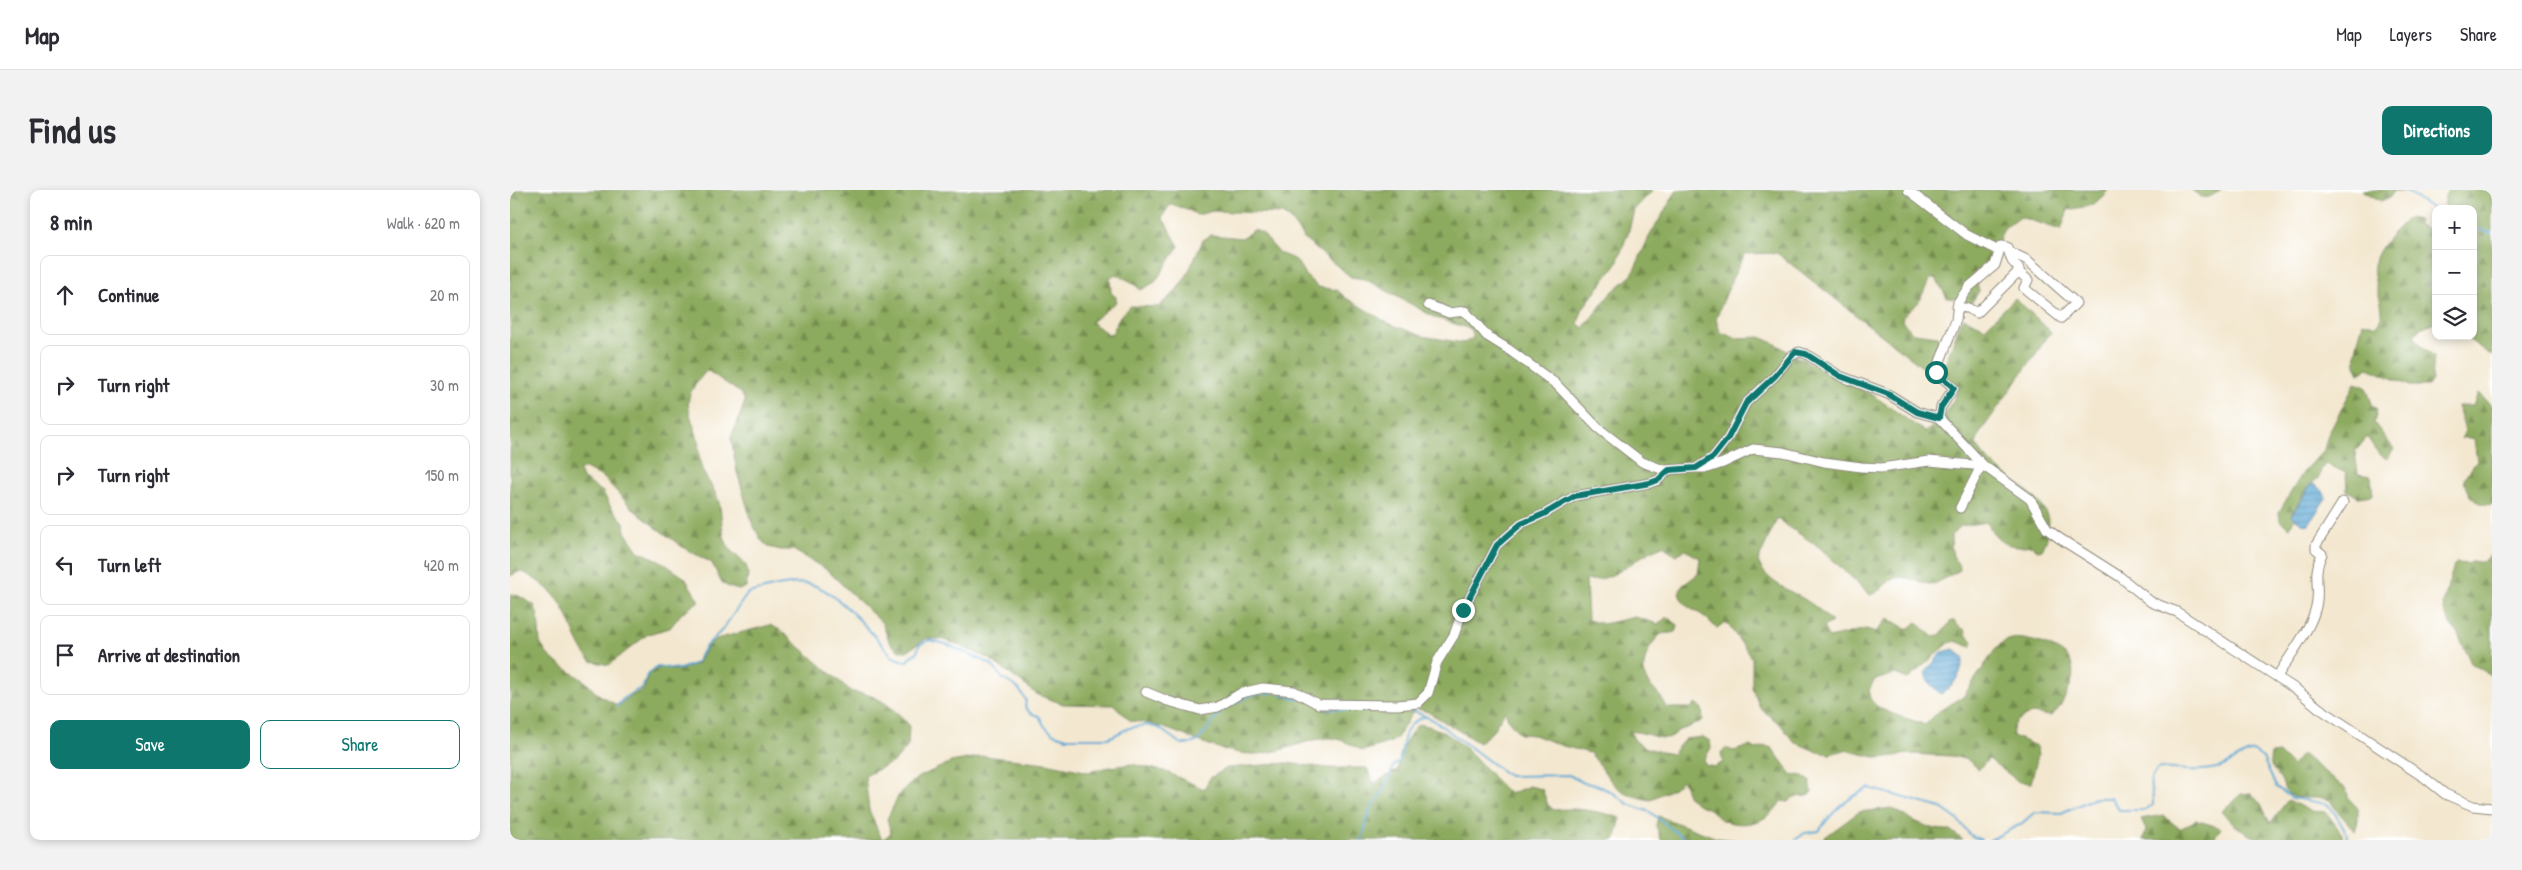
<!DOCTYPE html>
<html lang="en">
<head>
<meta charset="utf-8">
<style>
  :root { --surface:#fff; --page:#f2f2f3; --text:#2b2b33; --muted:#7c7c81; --line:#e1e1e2; --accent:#0f766e }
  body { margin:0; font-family:"Patrick Hand",sans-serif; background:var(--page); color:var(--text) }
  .controls { position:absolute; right:15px; top:15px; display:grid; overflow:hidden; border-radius:10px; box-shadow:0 2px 8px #0003 }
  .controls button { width:45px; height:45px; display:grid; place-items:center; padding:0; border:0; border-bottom:1px solid var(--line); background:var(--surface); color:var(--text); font:25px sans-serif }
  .stop { position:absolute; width:15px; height:15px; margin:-11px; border:4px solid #0f766e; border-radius:50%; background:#fff }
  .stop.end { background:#0f766e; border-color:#fff; box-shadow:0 1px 5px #0008 }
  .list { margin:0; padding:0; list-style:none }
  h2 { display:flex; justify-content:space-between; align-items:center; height:65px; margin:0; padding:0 20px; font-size:21px }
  h2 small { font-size:16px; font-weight:400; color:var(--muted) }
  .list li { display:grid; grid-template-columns:32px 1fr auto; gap:15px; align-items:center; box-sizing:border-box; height:80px; margin:0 10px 10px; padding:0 10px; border:1px solid var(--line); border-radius:10px }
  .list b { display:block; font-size:19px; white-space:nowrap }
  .list em { font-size:16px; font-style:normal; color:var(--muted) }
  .actions { display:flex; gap:10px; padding:15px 20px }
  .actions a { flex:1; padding:11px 0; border:1px solid var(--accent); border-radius:10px; text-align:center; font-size:18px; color:var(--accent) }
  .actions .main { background:var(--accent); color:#fff }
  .icon { flex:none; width:28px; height:28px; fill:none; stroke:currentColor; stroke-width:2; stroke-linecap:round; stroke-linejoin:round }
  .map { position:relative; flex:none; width:1982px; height:650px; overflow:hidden; border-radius:10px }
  header { display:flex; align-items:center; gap:30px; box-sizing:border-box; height:70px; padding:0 25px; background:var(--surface); border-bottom:1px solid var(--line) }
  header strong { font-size:24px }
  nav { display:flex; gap:28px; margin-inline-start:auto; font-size:18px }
  .intro { display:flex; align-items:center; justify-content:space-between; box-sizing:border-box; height:120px; padding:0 30px }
  h1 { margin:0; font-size:35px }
  .button { padding:12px 22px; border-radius:10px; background:var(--accent); color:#fff; font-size:18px; font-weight:700 }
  main { display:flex; gap:30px; padding:0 30px }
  aside { flex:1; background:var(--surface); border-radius:10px; box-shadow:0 2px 8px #0003 }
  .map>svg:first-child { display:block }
</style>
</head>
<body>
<header>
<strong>Map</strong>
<nav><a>Map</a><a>Layers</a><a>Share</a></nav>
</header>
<div class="intro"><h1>Find us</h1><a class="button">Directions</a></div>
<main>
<aside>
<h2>8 min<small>Walk · 620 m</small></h2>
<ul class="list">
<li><svg class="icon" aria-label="ahead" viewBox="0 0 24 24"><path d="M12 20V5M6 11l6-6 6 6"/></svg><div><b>Continue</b></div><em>20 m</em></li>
<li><svg class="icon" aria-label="right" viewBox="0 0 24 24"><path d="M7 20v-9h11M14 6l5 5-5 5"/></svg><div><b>Turn right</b></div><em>30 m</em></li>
<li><svg class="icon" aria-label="right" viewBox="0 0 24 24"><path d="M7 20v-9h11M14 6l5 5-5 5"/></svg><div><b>Turn right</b></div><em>150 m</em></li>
<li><svg class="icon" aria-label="left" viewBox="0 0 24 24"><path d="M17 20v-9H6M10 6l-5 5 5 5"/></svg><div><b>Turn left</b></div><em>420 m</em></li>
<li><svg class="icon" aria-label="arrive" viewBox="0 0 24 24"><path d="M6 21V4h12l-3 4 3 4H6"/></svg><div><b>Arrive at destination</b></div></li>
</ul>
<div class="actions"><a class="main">Save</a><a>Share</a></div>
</aside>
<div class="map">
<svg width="1982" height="650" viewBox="0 0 1982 650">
  <defs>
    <pattern id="forest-firs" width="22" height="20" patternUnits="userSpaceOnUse" patternTransform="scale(1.25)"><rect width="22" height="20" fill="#8dab5e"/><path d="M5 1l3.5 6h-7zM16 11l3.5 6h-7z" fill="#738b4e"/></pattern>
    <pattern id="water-rules" width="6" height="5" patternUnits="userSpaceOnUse" patternTransform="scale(1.25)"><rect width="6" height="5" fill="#5ca7d4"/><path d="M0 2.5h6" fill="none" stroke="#4c88ac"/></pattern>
  </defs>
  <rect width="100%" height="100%" fill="#fff"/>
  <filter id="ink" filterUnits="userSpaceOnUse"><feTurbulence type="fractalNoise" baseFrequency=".02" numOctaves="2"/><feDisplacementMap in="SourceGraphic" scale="10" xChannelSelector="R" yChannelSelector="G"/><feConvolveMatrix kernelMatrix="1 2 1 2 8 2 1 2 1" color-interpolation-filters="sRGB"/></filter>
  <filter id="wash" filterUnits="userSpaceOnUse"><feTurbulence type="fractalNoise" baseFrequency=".0096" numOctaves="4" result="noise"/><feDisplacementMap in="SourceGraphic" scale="20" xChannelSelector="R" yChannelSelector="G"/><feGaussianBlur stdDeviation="1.12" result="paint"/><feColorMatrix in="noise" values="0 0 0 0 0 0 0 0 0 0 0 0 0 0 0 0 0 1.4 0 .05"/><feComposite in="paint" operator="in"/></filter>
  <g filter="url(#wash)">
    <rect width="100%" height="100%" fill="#f3e7cf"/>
    <path fill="url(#forest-firs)" stroke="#5c6b44" fill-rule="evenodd" d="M0 0H1143L1124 20 1119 40 1107 73 1073 118 1068 133 1073 138 1101 103 1122 85 1139 47 1167 0H1597V2L1583 15 1558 20 1551 40 1510 27 1494 38 1481 71 1465 87 1469 101 1462 112 1457 114 1454 109 1437 108 1426 88 1420 89 1408 113 1393 126 1392 131 1403 143 1428 146 1430 150C1426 161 1422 172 1412 177L1267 63 1235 64 1222 89 1206 129 1210 142 1226 148 1250 147 1266 154 1280 163 1364 206 1415 242 1434 228C1436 216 1448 209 1448 197L1431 184 1451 131 1454 128 1475 138 1505 108 1541 142 1470 243 1466 254C1472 263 1478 271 1486 277 1514 301 1555 317 1532 360L1528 361 1522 355C1510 357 1495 357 1486 347 1482 343 1480 336 1477 332L1451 336 1441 345C1441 352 1441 359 1443 366 1445 372 1450 373 1450 380L1423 395C1412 393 1394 384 1383 389 1374 394 1370 402 1360 405L1309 357 1267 329 1248 371C1256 394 1282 400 1300 413 1308 418 1315 425 1322 432L1313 437 1319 448 1356 439 1366 442 1378 428 1398 440 1407 432 1423 447 1431 444 1441 431H1444L1448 436 1455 440 1457 446 1463 451 1461 457 1445 451 1439 453 1398 489 1385 484 1365 490C1341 519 1396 526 1415 535L1429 521 1453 507 1487 457C1501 445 1511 448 1527 452 1556 460 1573 473 1556 505 1551 514 1549 521 1540 526L1522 523C1511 528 1501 532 1503 546L1526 556 1528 565 1521 593 1509 592 1479 569 1469 579 1458 570 1442 566 1399 564 1369 568 1335 560 1320 564 1308 562 1284 552 1271 535 1250 518 1242 497V468L1219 436 1215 432 1207 438C1202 435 1199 430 1195 427 1184 419 1173 418 1169 403L1172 396 1188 384 1190 368 1175 360 1166 365 1153 356C1125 365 1106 393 1076 390L1078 430 1093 434 1125 427 1148 434 1157 427 1168 435 1165 442C1160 444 1154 442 1150 445 1138 455 1127 481 1139 494 1146 503 1153 507 1157 518H1181L1186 513 1192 519 1193 530C1189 533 1173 540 1169 540 1166 542 1165 545 1162 546 1152 553 1133 540 1121 542 1124 558 1148 561 1162 564L1175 549 1193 547 1200 551 1201 558 1194 570 1195 575 1205 577 1213 572 1211 564 1215 558 1224 561 1239 556 1247 559 1255 556 1262 558 1281 584 1293 586 1300 591 1302 602 1298 606 1283 607 1279 612 1271 611C1259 632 1237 638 1214 631 1207 628 1204 622 1199 619 1193 616 1187 615 1182 610 1175 604 1177 596 1172 590 1164 601 1151 603 1140 610 1098 602 1103 589 1080 563L1053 556 1024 545 1010 544 999 531 995 521 982 542 969 553 918 522 905 518 887 548 881 552 853 561C842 555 829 547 817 548 792 550 768 565 742 564 699 563 662 533 620 531L604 515 553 514 528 505 480 469 436 450 417 448 397 461H389L380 453 372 433 317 380 283 360H271L258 357 251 350 242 333 227 282 221 248 235 212 232 204 197 180C172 209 176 212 187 246 190 255 188 266 191 276 194 287 203 296 207 307 213 321 210 338 216 352 225 373 244 367 236 397L229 400C208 395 211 390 202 373L174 358 144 336 123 319 94 288 76 278 69 281 72 288 93 302 100 316 114 332 115 342 128 361 149 370 175 388 189 411 171 424 160 438 138 444 99 475 81 471C68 457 64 440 56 423 48 404 28 390 11 381L0 386ZM660 15 675 18 687 25 703 21 772 24 780 29 795 50 841 87 855 89 926 128 961 139 963 148 954 153 912 146 878 133 836 108 827 100 808 97 796 86 786 70 769 63 752 43 744 40 732 48 701 45 693 50 676 87 664 103 648 117 620 116 610 126 602 144H598L581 132 606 112V107L601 103 600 89 606 84 620 91 631 100 645 92 669 56 652 27Z
      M1681 0H1711C1696 10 1696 10 1681 0Z
      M1852 0H1909L1884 1 1880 7 1871 11Z
      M1938 0H1982V166L1954 146H1963V19H1935V6Z
      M1898 28 1909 30 1908 35 1924 41 1926 39V132L1910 138 1904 146 1912 157 1924 166 1922 190 1918 196H1900L1858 178 1849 183C1841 167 1849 149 1853 132L1867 136C1881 119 1860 94 1864 75 1868 56 1885 41 1898 28Z
      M1845 193 1856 197 1862 214 1867 219 1864 233 1884 259 1877 269 1868 263 1857 247 1845 262 1848 284 1861 286 1863 305 1848 307 1837 300 1836 283 1817 274 1811 280 1809 287 1799 296 1782 323 1784 329 1780 338 1770 331 1769 322 1792 284 1814 260 1818 245Z
      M1968 203 1982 216V315C1964 314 1957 307 1954 289L1967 271 1964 249 1955 247 1951 249 1955 241 1948 216H1963Z
      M1982 364V486L1961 473 1947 442 1941 435 1935 424 1933 414 1944 375 1947 373 1958 374 1962 372H1973Z
      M0 404 9 406 24 415 28 425 30 453 37 464 47 473 76 492 85 502 108 516 117 508 134 499 138 485 143 480 152 477 166 480 187 474 197 456 206 449 260 435 270 440 342 502C366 503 383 517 399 535L398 556 385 571 355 586 359 620 372 650 381 643 377 629 390 603 407 588 441 572 474 566 536 573 579 582 588 579 621 574 654 581 694 599 700 588 717 578 776 573 818 578H857L864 593 888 580C889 560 896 549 908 534 949 539 972 579 1000 604L1019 596 1032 599 1038 615 1044 620C1067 617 1088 621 1111 628L1105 650H0Z
      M1769 563 1782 576 1792 564 1836 599 1839 609 1848 618V631L1845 641 1824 617 1820 610C1807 605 1783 613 1775 600 1773 596 1773 592 1770 588 1763 579 1758 577 1761 564Z
      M1741 603 1752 616 1760 633 1778 610 1800 621 1816 622 1832 644V650H1754C1736 645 1722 636 1712 621L1731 604Z
      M1382 618C1400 629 1419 641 1440 640L1453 650H1311L1349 622Z
      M1653 625 1670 639 1686 630 1711 638 1703 650H1693L1687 647 1685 650H1633L1636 639 1631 629Z
      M1148 626 1207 648 1226 650H1151L1146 636Z"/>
    <path fill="url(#water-rules)" stroke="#446980" d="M1802 293 1813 301 1816 308 1799 334 1795 335 1781 326Z
      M1444 459 1453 467C1455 479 1442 500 1430 504L1418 492 1415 483 1432 462Z"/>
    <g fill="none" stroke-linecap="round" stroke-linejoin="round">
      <path stroke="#5ca7d4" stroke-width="2" d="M1895 0 1926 21
        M1963 38 1982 43
        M769 504 789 509
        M107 516 115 507 133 497 137 485 147 477 170 479 186 473 195 457 213 439 238 403C256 399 280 391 299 394 325 398 365 447 383 467L396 472 402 465 407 463 409 455 419 450 436 454 481 474 493 489 508 498 516 510 515 517 520 523 529 526 535 537 544 544 557 548H599L619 538 636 535 649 538 671 554H679L688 551 713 519 743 504 762 503
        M817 518 835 520H902L925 531 999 586 1059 585 1074 593 1087 595 1103 603 1118 614 1140 622 1176 650
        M852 650 860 620 875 598 884 575 890 571C894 552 892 534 914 527
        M1285 650 1295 643 1309 641C1322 621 1337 608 1359 598L1431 618 1448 630 1460 645 1471 650
        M1480 650 1511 634 1525 622 1551 623 1585 608H1601L1609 620H1634L1643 615C1644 597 1634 596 1648 578 1669 579 1690 583 1711 577 1722 573 1731 564 1743 561L1753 568 1766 597 1782 608 1817 614 1824 622 1837 644 1836 650"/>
    </g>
  </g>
  <g filter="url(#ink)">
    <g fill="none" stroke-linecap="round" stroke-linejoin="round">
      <g stroke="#8f897d" stroke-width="11">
        <path id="minor" d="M1398 0 1457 45 1489 61
          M1500 62 1517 70 1566 113 1551 128 1514 98 1518 90 1508 81
          M918 115 939 123 955 121 977 146 998 159 1046 194 1088 238 1132 272 1154 280 1186 278 1203 267 1218 248 1236 213 1265 186 1281 166 1289 162 1296 164 1330 186 1378 204 1407 222 1429 228 1474 276 1520 309 1537 339 1549 348 1609 386 1641 412 1667 422 1787 500 1809 518 1915 588 1935 604 1963 616 1982 618
          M1429 228 1431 217 1444 198 1426 182 1446 130 1448 112 1459 97 1485 75 1491 56 1497 57 1502 71 1509 79 1508 82 1467 123 1458 118 1447 117
          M1186 278H1198L1213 273 1243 259 1273 262 1314 272 1351 277 1371 278 1419 271 1474 276
          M1450 318 1471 276
          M1767 487C1778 468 1800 440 1805 420 1812 399 1801 386 1812 364L1806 359V355L1833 312
          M636 502 658 511 690 520 708 517 731 503 753 498 784 501 808 514 887 515 908 513 918 503 927 472 944 445 953 420 987 355 1011 334 1034 324 1065 306 1140 293 1148 290 1159 280"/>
      </g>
      <use href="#minor" stroke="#fff" stroke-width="9"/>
    </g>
  </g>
  <g fill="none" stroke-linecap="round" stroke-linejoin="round" filter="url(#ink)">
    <path stroke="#0f766e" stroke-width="6" d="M953 420 987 355 1011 334 1034 324 1065 306 1140 293 1148 290 1159 280 1186 278 1203 267 1218 248 1236 213 1265 186 1285 162 1296 164 1330 186 1378 204 1407 222 1429 228 1431 217 1444 198 1426 182"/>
  </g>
</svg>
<div class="controls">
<button>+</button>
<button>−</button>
<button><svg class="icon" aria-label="layers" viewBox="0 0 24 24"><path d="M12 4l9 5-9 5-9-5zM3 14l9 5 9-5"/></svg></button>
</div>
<div class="stop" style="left:1426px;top:182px"></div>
<div class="stop end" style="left:953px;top:420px"></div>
</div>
</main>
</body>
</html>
